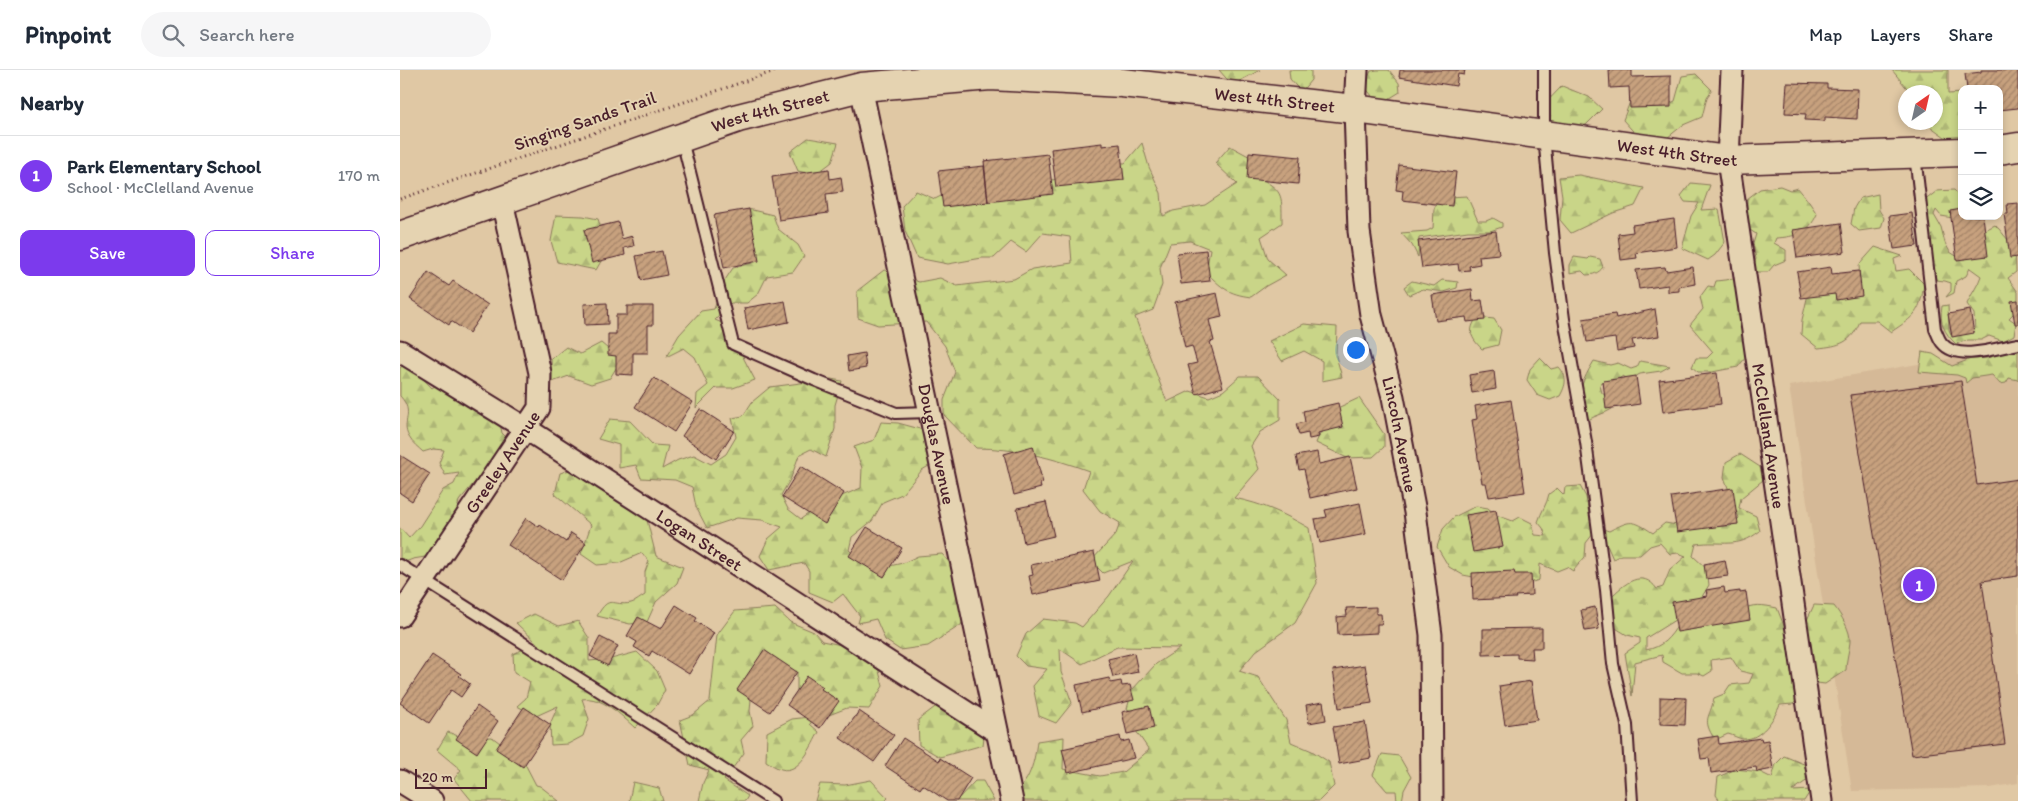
<!DOCTYPE html>
<html lang="en">
<head>
<meta charset="utf-8">
<style>
  :root { --surface:#fff; --page:#f6f6f7; --text:#1f2937; --muted:#747a83; --line:#e0e1e3; --accent:#7c3aed }
  body { margin:0; font-family:Itim,sans-serif; background:var(--page); color:var(--text) }
  .controls { position:absolute; right:15px; top:15px; display:grid; overflow:hidden; border-radius:10px; box-shadow:0 2px 8px #0003 }
  .controls button { width:45px; height:45px; display:grid; place-items:center; padding:0; border:0; border-bottom:1px solid var(--line); background:var(--surface); color:var(--text); font:25px sans-serif }
  .compass { position:absolute; left:1498px; top:15px; width:45px; height:45px; border-radius:50%; background:var(--surface); box-shadow:0 2px 8px #0003; rotate:34deg }
  .scale { position:absolute; left:15px; bottom:12px; width:72px; box-sizing:border-box; padding-left:5px; border:2px solid #4a1f2b; border-top:0; font-size:14px; line-height:18px; white-space:nowrap; color:#4a1f2b; -webkit-text-stroke:4px #e5d3b1; paint-order:stroke }
  .you { position:absolute; left:955px; top:279px; width:18px; height:18px; margin:-12px; border:4px solid #fff; border-radius:50%; background:#1a73e8; box-shadow:0 0 0 8px #1a73e833 }
  .badge { display:grid; place-items:center; width:32px; height:32px; border-radius:50%; background:var(--accent); color:#fff; font-size:16px; font-weight:700 }
  .pin { position:absolute; translate:-50% -50%; border:2px solid #fff; box-shadow:0 1px 5px #0006 }
  .list { margin:0; padding:0; list-style:none }
  h2 { display:flex; justify-content:space-between; align-items:center; height:65px; margin:0; padding:0 20px; font-size:21px }
  h2 small { font-size:16px; font-weight:400; color:var(--muted) }
  .list li { display:grid; grid-template-columns:32px 1fr auto; gap:15px; align-items:center; box-sizing:border-box; height:80px; padding:0 20px; border-top:1px solid var(--line) }
  .list b { display:block; font-size:19px; white-space:nowrap }
  .list p { margin:0; font-size:16px; white-space:nowrap; color:var(--muted) }
  .list em { font-size:16px; font-style:normal; color:var(--muted) }
  .actions { display:flex; gap:10px; padding:15px 20px }
  .actions a { flex:1; padding:11px 0; border:1px solid var(--accent); border-radius:10px; text-align:center; font-size:18px; color:var(--accent) }
  .actions .main { background:var(--accent); color:#fff }
  .icon { flex:none; width:28px; height:28px; fill:none; stroke:currentColor; stroke-width:2; stroke-linecap:round; stroke-linejoin:round }
  .map { position:relative; flex:none; width:1618px; height:731px; overflow:hidden }
  header { display:flex; align-items:center; gap:30px; box-sizing:border-box; height:70px; padding:0 25px; background:var(--surface); border-bottom:1px solid var(--line) }
  header strong { font-size:24px }
  nav { display:flex; gap:28px; margin-inline-start:auto; font-size:18px }
  .search { width:350px; height:45px; background:var(--page); display:flex; align-items:center; gap:12px; box-sizing:border-box; padding:0 18px; border-radius:28px; color:var(--muted); font-size:19px }
  main { display:flex }
  aside { flex:1; background:var(--surface) }
  .map>svg:first-child { display:block }
</style>
</head>
<body>
<header>
<strong>Pinpoint</strong>
<div class="search"><svg class="icon" aria-label="search" viewBox="0 0 24 24"><circle cx="10" cy="10" r="6"/><path d="M15 15l6 6"/></svg>Search here</div>
<nav><a>Map</a><a>Layers</a><a>Share</a></nav>
</header>
<main>
<aside>
<h2>Nearby<small></small></h2>
<ul class="list">
<li><span class="badge">1</span><div><b>Park Elementary School</b><p>School · McClelland Avenue</p></div><em>170 m</em></li>
</ul>
<div class="actions"><a class="main">Save</a><a>Share</a></div>
</aside>
<div class="map">
<svg width="1618" height="731" viewBox="0 0 1618 731">
  <defs>
    <pattern id="forest-firs" width="22" height="20" patternUnits="userSpaceOnUse" patternTransform="scale(1.25)"><rect width="22" height="20" fill="#c9d588"/><path d="M5 1l3.5 6h-7zM16 11l3.5 6h-7z" fill="#aeb676"/></pattern>
    <pattern id="building-hatch" width="6" height="6" patternUnits="userSpaceOnUse" patternTransform="scale(1.25)"><rect width="6" height="6" fill="#c7a17e"/><path d="M-1 1l2-2M0 6l6-6M5 7l2-2" fill="none" stroke="#a48367"/></pattern>
  </defs>
  <rect width="100%" height="100%" fill="#e0c8a4"/>
  <filter id="ink" filterUnits="userSpaceOnUse"><feTurbulence type="fractalNoise" baseFrequency=".02" numOctaves="2"/><feDisplacementMap in="SourceGraphic" scale="10" xChannelSelector="R" yChannelSelector="G"/><feConvolveMatrix kernelMatrix="1 2 1 2 8 2 1 2 1" color-interpolation-filters="sRGB"/></filter>
  <g filter="url(#ink)">
    <path fill="#d5b997" d="M1618 277V713L1590 718 1452 721 1389 316Z"/>
    <path fill="url(#forest-firs)" stroke="#8a7a5a" d="M819 0H860L832 15Z
      M889 0H911V10L901 22 890 9Z
      M977 0H989L999 13 1000 22 987 30 973 27 964 16 971 1Z
      M1492 0H1548V24L1562 23V68L1557 72 1545 67 1527 54 1536 52V22H1510Z
      M1296 4 1312 20 1307 27 1302 47 1283 55 1262 72 1240 69 1223 50 1231 29 1245 26 1262 37 1275 31 1282 6Z
      M1162 16 1189 27 1202 39 1187 54 1173 64 1137 42Z
      M408 68 438 73 432 92 415 105 398 101 390 82Z
      M742 73 749 97 761 123 763 146 773 141 805 135 837 114 815 93 830 76 856 90 857 106C883 122 882 122 882 153L861 167 868 189 886 205 866 216 851 227C828 224 822 218 806 202L810 179 790 171 770 173 760 198 762 215 753 240 735 247 767 332 790 321 809 327 823 321 840 306H858L880 329V350L860 362 851 376 859 399 834 428C863 434 883 443 909 458L917 513 895 553 856 581 839 601 858 607 886 650 891 672 912 681 929 692 934 716 919 731H607C628 714 634 698 637 671L664 667 663 699 700 706 723 702 749 680 736 661 750 648 727 639 732 620 756 594 780 578 717 577 682 594 660 579 661 602 672 633 656 653 639 646 633 616 647 599 626 596 616 586 626 564 643 549 675 553 682 557 709 526 733 491 703 503 691 491 716 464 720 453 700 441 683 419 689 401C654 388 614 378 576 378L544 345V330L555 302 545 276 526 252 478 255 458 248 457 221 484 200 519 212 540 208 557 216 614 209 632 199 672 193 670 167 643 163 626 182 611 172 594 188H582L548 194 517 188 505 161 502 136 516 121 535 129 553 120 580 123 634 102 653 110 705 92 725 93Z
      M1179 105 1244 118 1235 136 1213 143 1171 163 1160 150 1162 126 1159 107Z
      M1291 113 1310 115 1301 140 1319 139 1325 172 1315 185 1308 190 1282 178 1291 146 1299 133 1285 132 1281 126Z
      M1380 116 1390 120 1398 118 1409 132 1417 144C1409 163 1395 167 1376 168L1374 173 1386 180V190L1374 195 1368 202H1357L1352 210 1346 287 1338 297 1312 302H1298L1292 297 1296 288H1307L1313 282 1290 255 1303 239 1300 227 1308 216 1314 217 1316 211 1333 209 1338 211 1350 200 1356 189 1353 174 1356 164 1347 158V129L1360 119Z
      M1554 120 1562 128C1562 138 1560 141 1553 148L1541 146 1536 140 1534 145 1541 157 1545 173 1550 182 1558 187 1581 169 1585 160 1595 155C1603 162 1604 168 1615 175L1616 202 1608 208 1618 222V239L1609 248 1616 253 1614 265 1603 271 1589 266 1581 270H1568L1556 274C1544 263 1539 252 1542 236L1548 235 1549 260 1551 264 1565 263 1575 259 1574 244 1567 234C1571 224 1578 216 1581 206L1570 198 1566 206 1556 211 1554 223 1546 227 1551 221V213L1545 211 1536 210 1524 131 1537 121Z
      M1478 124 1479 140 1484 148 1481 158 1459 161 1451 154 1454 138 1460 128Z
      M1067 126 1078 151H1086L1093 148 1102 153V157L1090 161H1068L1019 168 1018 187 1012 175 1001 163 1027 161 1033 158 1034 139 1037 132 1048 127Z
      M348 139 373 145 378 159 398 175 404 186 393 202 367 206 358 224 347 233H331L315 250 334 258 344 289 355 310 333 318H316L296 338 297 324 308 315 295 287 284 278 266 287 279 265 301 241 314 239 323 213 333 198 352 193 359 183 341 170Z
      M156 145 183 146 198 149 208 179 196 200 157 192 151 171Z
      M1475 177 1502 186 1494 189 1496 201 1509 199 1524 214C1520 243 1515 246 1491 262L1477 251H1460C1452 273 1439 276 1418 278L1401 264 1402 250 1408 224 1458 217 1460 209 1459 195Z
      M1174 187 1188 189 1190 187 1200 189 1203 197C1199 203 1193 205 1186 205L1182 201 1170 203V195Z
      M1042 210 1058 212 1057 218 1044 222 1023 219 1009 225 1004 217 1012 211 1034 216Z
      M1077 247 1094 249 1101 260 1098 275 1082 279C1070 267 1068 261 1077 247Z
      M904 254 937 257 936 286 942 307 922 311V291L904 281 882 291 869 271Z
      M201 273 221 290 210 308 191 314 169 306 152 312 151 289 166 277 180 284Z
      M1618 281V310L1609 308 1606 313 1600 314 1592 305 1572 308 1566 313 1565 308 1557 305 1519 302 1522 282 1533 284 1552 296 1571 289 1587 288 1602 283Z
      M1140 288 1151 299 1159 297C1168 307 1166 315 1160 326L1150 330 1137 325 1127 310 1130 299Z
      M1194 291 1210 295 1218 293 1231 299 1237 297 1240 291 1270 296 1261 301 1240 304 1229 310 1223 306 1214 312H1202L1200 315 1202 323 1212 330V339C1204 344 1196 345 1188 350 1186 343 1182 337 1180 330 1178 318 1188 301 1194 291Z
      M7 292 32 318 40 312 100 353 102 363 110 371 93 401 79 407 59 431 54 453 33 479 25 487 13 489 0 494V458L9 468 20 456 43 420 54 414 59 403 45 405 39 393 44 380 33 379 23 382C19 378 12 373 9 367 0 352 16 343 0 326V298Z
      M431 309 442 311 435 335V359L426 387 411 379 399 385 391 408 381 425 388 439 401 449 420 435 461 418 462 398 454 377 474 370 481 352 498 353 520 359 549 384 522 400 502 424 483 432 472 451 452 467 449 480 471 500 503 493 518 486 542 484 577 524 561 555 528 576 500 580 485 570 476 549 458 553 460 546 443 524 433 532 409 522V501L404 493 369 500 360 486 368 469 382 457 362 450 337 448 307 458 296 437 292 417 275 410 241 408 236 395 219 398V375L198 369 210 349 230 351 253 375 268 376 262 399 278 390 294 385 311 394 326 384 336 367 332 348 343 346 352 332 370 317Z
      M959 328 984 364V377L973 387 947 388 916 373 929 342Z
      M1340 384 1360 397 1363 410 1341 428 1339 438 1356 446 1360 461C1336 480 1323 470 1296 474L1293 486 1307 499 1309 515 1300 530 1291 540 1246 568V580C1262 577 1270 568 1279 553L1340 541C1352 533 1363 535 1377 538L1386 561 1407 550 1414 535 1434 536C1441 545 1451 561 1450 572 1449 582 1446 590 1446 600L1425 614 1417 613 1393 634 1380 635C1374 649 1361 670 1343 669 1339 669 1333 665 1328 664L1315 670C1301 648 1310 649 1314 628L1324 624 1330 615 1349 613 1353 604 1340 601 1331 587 1311 590 1312 601 1304 606 1297 603H1282L1263 592 1262 585 1235 592 1232 626 1225 583 1240 573V568L1227 565 1214 557 1211 527C1224 514 1242 498 1257 519L1263 517 1270 500 1286 486 1278 483 1270 484 1260 473 1250 476 1240 485H1221L1213 489 1206 473 1193 464 1186 473 1185 487 1173 501 1167 497 1157 501 1140 494 1139 510 1120 516 1063 505 1049 497 1037 477 1043 459 1054 447 1076 436 1088 438 1096 445 1113 451 1120 447 1132 453 1135 465 1146 466 1143 458 1138 452C1141 442 1147 434 1149 424L1157 418 1164 425 1165 417 1180 416 1186 427 1191 455 1209 461C1231 450 1232 449 1253 463L1265 453 1289 457 1331 456 1339 448 1324 407 1326 392Z
      M198 391 209 426 221 434 246 446 256 486 283 497 277 513 256 532 247 552 230 554 197 546C210 523 212 537 231 533 236 532 241 527 245 525V502L249 491 242 483 219 493 197 495 181 484 191 455 155 424 160 403Z
      M375 538 390 552 414 562 422 571 456 578 477 594 483 616 469 639 447 638 429 645 420 640 410 654 419 662C412 674 400 705 381 699 376 698 371 694 366 691L367 662 392 649 410 647 397 621V601L352 618 350 641 353 656 341 670 344 683 324 710 348 726 345 731H299L303 713 309 700 290 695 280 650 293 645 310 631 317 565 335 541Z
      M134 544 159 556 178 551 189 568V591L211 589 237 582 257 601 265 620 257 635 235 658C221 645 202 626 182 629L189 649 183 666 168 674 151 675 150 654 158 636 136 646 117 636 126 628 130 612 114 602 113 584 137 573 116 553Z
      M539 634 577 636 587 644 583 675 540 687 519 675 518 650Z
      M48 662 63 668 92 667 123 690 136 715 140 716 159 731H72L54 709 61 700 37 680Z
      M982 684 999 686 1011 707 1004 720 1002 731H997L996 721H987L973 705Z
      M1384 686 1411 697 1409 709 1392 721 1411 720 1404 731H1320L1316 725 1318 707 1336 699 1360 702 1372 708 1376 694Z
      M471 710 488 728 485 731H415L420 714 445 715Z
      M575 711H583L594 731H556Z
      M233 712 259 718 263 731H229Z"/>
    <path fill="url(#building-hatch)" stroke="#4a1f2b" d="M1000 0H1065L1064 5 1058 4 1056 16 999 7Z
      M1209 0H1232V7L1271 6V37L1230 38 1229 17 1210 18Z
      M1581 0H1618V38L1599 40V19H1567L1565 4 1581 2Z
      M1387 13 1427 14V18L1458 19 1457 49 1425 47V51L1405 50 1406 44 1385 43Z
      M702 73V76L720 74 724 110 656 117 651 79Z
      M849 82 900 87 898 114 847 109Z
      M648 84 653 124 588 132 584 91Z
      M999 95 1056 102 1052 136 1002 130 1003 121 996 120Z
      M584 96 588 132 543 137 538 101Z
      M429 99 430 109 441 107 443 122 426 124 428 143 379 150 372 107Z
      M1618 133V187L1610 188 1604 144H1608L1607 134Z
      M349 139 359 191 324 198 314 145Z
      M1562 139V146H1583L1588 186 1557 190 1550 141Z
      M1512 143 1517 176 1494 179 1489 146Z
      M1274 149 1277 177 1236 183 1237 188 1221 190 1218 164 1233 162 1232 155Z
      M218 152 222 169 232 166 234 176 224 178 225 185 192 193 184 160Z
      M1441 153 1445 182 1397 188 1393 160Z
      M1096 161 1099 184 1079 186 1080 194 1069 196 1070 200 1059 201 1058 194 1022 198 1018 171Z
      M806 180 810 211 781 214 777 183Z
      M262 181 267 205 241 210 236 186Z
      M1265 197 1266 201 1293 197 1295 214 1279 217V221L1268 222V215L1239 219 1236 200Z
      M1431 197 1432 204 1459 201 1462 226 1436 230 1435 224 1401 228 1397 202Z
      M28 202 49 216 53 211 88 235 69 263 51 251 49 255 10 229Z
      M1072 219 1073 231 1082 230 1085 250 1067 252 1066 247 1036 251 1032 225Z
      M817 223 822 247 809 250 814 271 810 272 823 317 796 324 788 295 797 293 792 276 785 278 775 232Z
      M1618 230V254H1615L1611 231Z
      M385 231 389 252 348 260 344 238Z
      M207 233 208 254 185 255 184 234Z
      M227 236H253V255H248V283H233V305L216 304V286L208 285V264H216V245H227Z
      M1255 239 1259 266 1232 270 1234 278 1217 281 1215 268 1187 272 1183 249 1215 244 1216 248Z
      M1570 240 1574 263 1552 267 1548 244Z
      M464 283 466 298 449 301 447 286Z
      M1094 301 1096 319 1072 323 1069 305Z
      M1317 303 1321 334 1263 342 1259 310Z
      M1236 306 1240 334 1206 339 1203 311Z
      M254 308 293 332 274 362 235 337Z
      M1561 311 1577 415 1618 409V506L1582 511 1605 674 1512 685 1450 325Z
      M1111 330 1125 422 1089 427 1086 413H1082L1072 350 1077 349 1075 336Z
      M938 333 943 357 918 363 919 367 909 369 908 363 899 365 896 354 905 352 903 341Z
      M300 339 334 361 316 389 282 366Z
      M633 376 643 413 640 414 641 418 614 425 604 384Z
      M917 382 919 394 950 387 957 418 910 428 904 399 899 400 896 386Z
      M0 385 30 404 12 431 0 423Z
      M401 396 444 423 425 454 382 427Z
      M1333 418 1338 454 1277 462 1271 427Z
      M646 432 654 466 624 473 617 438Z
      M960 433 966 464 920 473 915 449 927 447 925 440Z
      M1096 440 1103 477 1073 482 1066 445Z
      M126 448 139 457 140 455 166 472 171 463 186 473 162 510 108 475Z
      M467 457 502 478 484 507 449 486Z
      M694 482 700 511 633 525 629 506 633 505 631 495Z
      M1325 490 1328 506 1306 509 1304 494Z
      M1114 501 1115 504H1131L1132 525 1115 526 1116 528 1073 530 1072 503Z
      M1324 517 1325 523 1340 521V523L1346 522 1350 550 1277 562 1272 532 1307 526 1306 520Z
      M276 535 297 548 295 551 314 563 289 604 252 581 249 586 234 577 237 572 227 566 238 547 261 559Z
      M976 537V544H981L982 554H977V563L938 565 937 547 947 546 946 538Z
      M1195 537 1199 559 1185 561 1181 540Z
      M1142 558V578H1132L1133 589 1117 588V584L1083 585V559Z
      M200 567 218 576 208 596 190 586Z
      M364 580 397 602 370 642 337 620Z
      M734 583 738 602 713 607 708 589Z
      M32 585 61 604 59 606 70 614 61 627 51 620 29 653 0 633Z
      M965 595 972 633 939 638 933 600Z
      M407 606 423 617 421 619 439 631 420 658 387 635Z
      M709 608 710 613 721 611 722 616 730 615 734 630 682 642 676 615Z
      M1131 611 1137 650 1105 655 1099 616Z
      M1260 627 1286 628 1285 655 1260 654Z
      M923 632 926 650 909 653 906 635Z
      M77 636 98 651 77 683 56 669Z
      M749 636 754 658 727 664 722 642Z
      M124 637 151 655 123 697 96 679Z
      M459 641 494 665 474 692 440 668Z
      M965 652 971 688 939 694 933 657Z
      M720 666 721 672 729 670 734 688 668 703 662 679Z
      M1318 666 1319 674 1361 668 1362 671 1368 670 1373 699 1357 702 1356 697 1311 703 1309 688 1301 689 1298 669Z
      M503 668 539 691 540 688 571 708 557 731H547L523 715 520 719 485 696Z"/>
    <g fill="none" stroke-linecap="round" stroke-linejoin="round">
      <g stroke="#4a1f2b" stroke-width="14">
        <path id="lane" d="M1144 0V66L1155 183 1164 249 1186 372 1206 520 1213 594 1227 655 1232 731
          M282 70 333 274 414 310 496 343 530 342
          M1515 85 1535 259C1537 263 1539 270 1542 273 1557 292 1597 278 1618 274
          M0 495 373 731"/>
      </g>
      <g stroke="#4a1f2b" stroke-width="25">
        <g id="street">
          <path id="s1" d="M957 0 955 39 959 161 971 245 993 327 1015 442 1031 565 1032 731"/>
          <path id="s2" d="M1332 0 1328 90 1422 731"/>
          <path id="s3" d="M461 17 612 731"/>
          <path id="s4" d="M0 281 125 358 597 662"/>
          <path id="s5" d="M0 546 139 338 140 303 102 131"/>
          <path d="M0 711 32 731"/>
        </g>
      </g>
      <g stroke="#4a1f2b" stroke-width="31">
        <g id="primary">
          <path d="M1599 80 1618 77"/>
          <path id="s6" d="M0 166 338 48 461 17 590 6 722 13 955 39 1328 90 1562 82"/>
        </g>
      </g>
      <path stroke="#4a1f2b" stroke-width="3" stroke-dasharray="1 4" stroke-linecap="butt" d="M0 129 378 0"/>
      <use href="#lane" stroke="#e5d3b1" stroke-width="10"/>
      <use href="#street" stroke="#e5d3b1" stroke-width="21"/>
      <use href="#primary" stroke="#e5d3b1" stroke-width="28"/>
    </g>
  </g>
  <g text-anchor="middle" dominant-baseline="central" stroke-width="4" stroke-linejoin="round" paint-order="stroke">
    <g font-size="18" fill="#4a1f2b" stroke="#e5d3b1">
      <text stroke="none"><textPath href="#s6" startOffset="900">West 4th Street</textPath></text>
      <text stroke="none"><textPath href="#s6" startOffset="391">West 4th Street</textPath></text>
      <text transform="translate(185 51) rotate(-19)">Singing Sands Trail</text>
      <text stroke="none"><textPath href="#s6" startOffset="1306">West 4th Street</textPath></text>
      <text stroke="none"><textPath href="#s1" startOffset="369">Lincoln Avenue</textPath></text>
      <text stroke="none"><textPath href="#s2" startOffset="369">McClelland Avenue</textPath></text>
      <text stroke="none"><textPath href="#s3" startOffset="365">Douglas Avenue</textPath></text>
      <text stroke="none"><textPath href="#s5" startOffset="185">Greeley Avenue</textPath></text>
      <text stroke="none"><textPath href="#s4" startOffset="354">Logan Street</textPath></text>
    </g>
  </g>
</svg>
<div class="controls">
<button>+</button>
<button>−</button>
<button><svg class="icon" aria-label="layers" viewBox="0 0 24 24"><path d="M12 4l9 5-9 5-9-5zM3 14l9 5 9-5"/></svg></button>
</div>
<svg class="compass" viewBox="-18 -18 36 36"><path d="M0-13l5 13h-10z" fill="#e53935"/><path d="M0 13l5-13h-10z" fill="#747a83"/></svg>
<div class="scale">20 m</div>
<div class="you"></div>
<div class="pin badge" style="left:1519px;top:515px">1</div>
</div>
</main>
</body>
</html>
